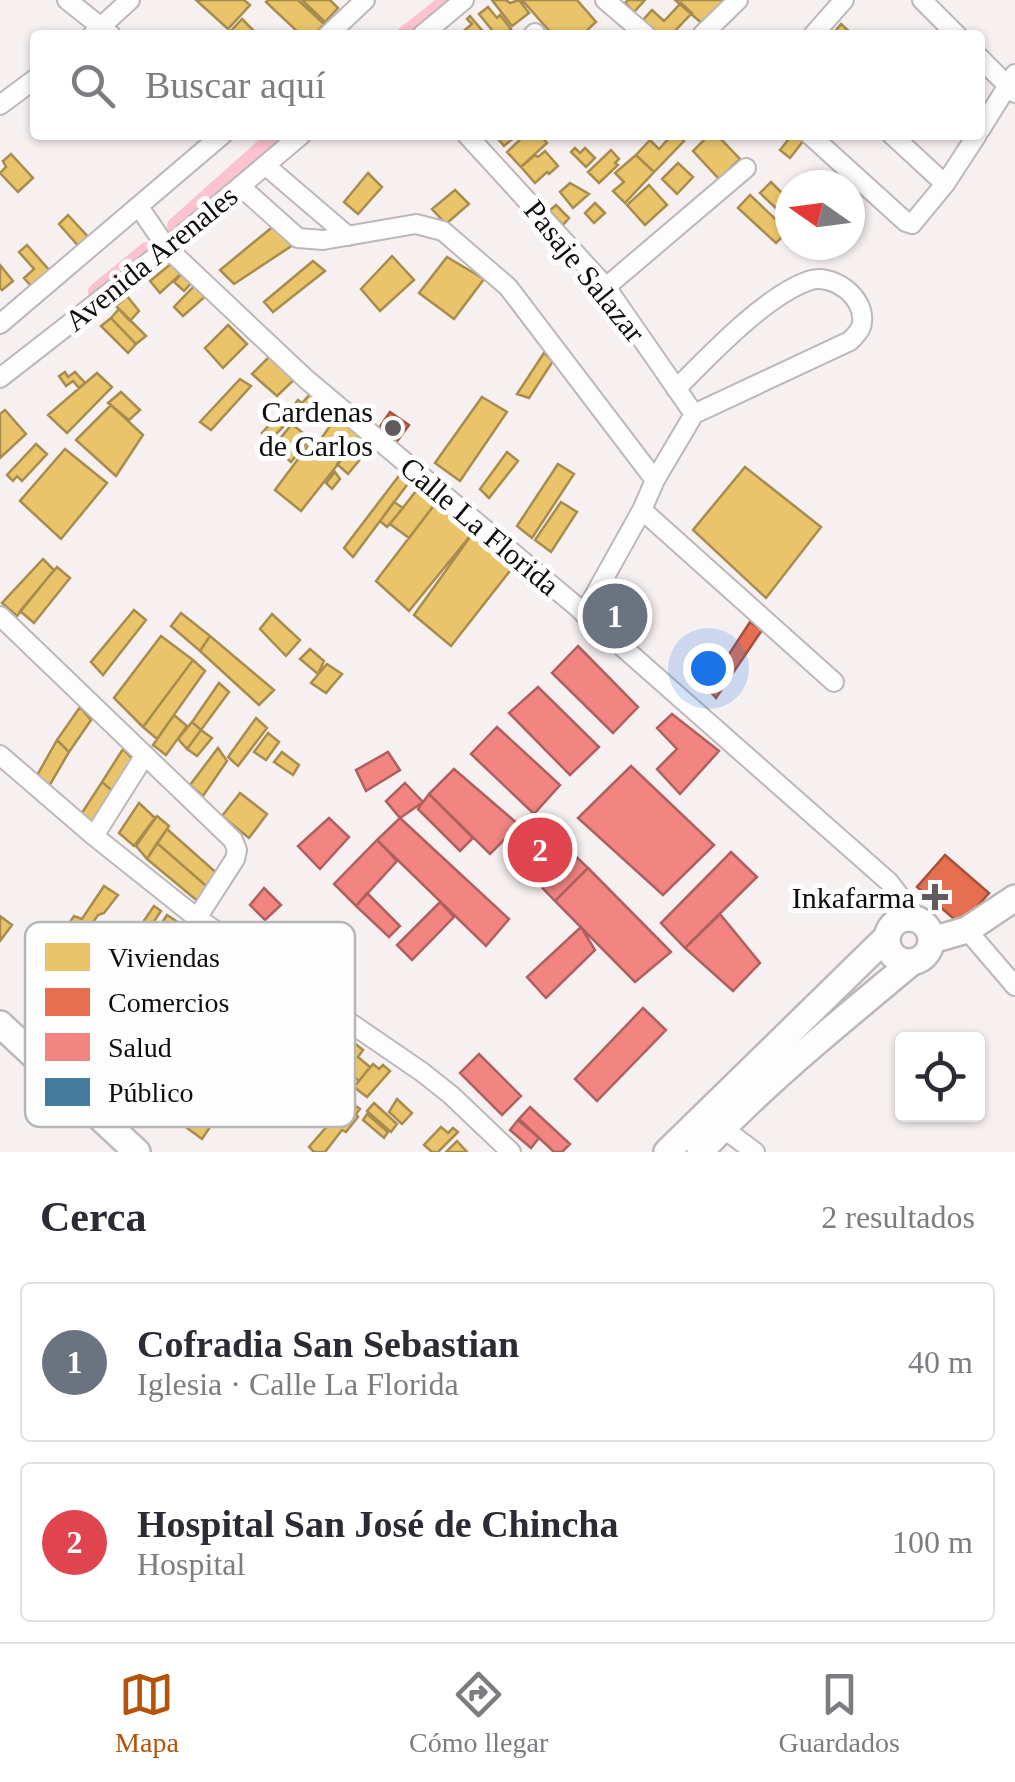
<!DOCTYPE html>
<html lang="es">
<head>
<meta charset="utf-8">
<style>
  :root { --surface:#fff; --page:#f7f7f7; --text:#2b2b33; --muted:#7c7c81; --line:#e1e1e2; --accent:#b45309 }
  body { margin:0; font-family:"Times New Roman",serif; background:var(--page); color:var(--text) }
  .controls { position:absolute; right:30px; bottom:30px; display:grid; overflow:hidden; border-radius:10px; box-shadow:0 2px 8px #0004 }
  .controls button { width:90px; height:90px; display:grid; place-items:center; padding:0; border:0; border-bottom:2px solid var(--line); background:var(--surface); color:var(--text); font:50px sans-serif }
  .compass { position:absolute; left:775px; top:170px; width:90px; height:90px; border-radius:50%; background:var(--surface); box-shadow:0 2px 8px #0004; rotate:284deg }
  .you { position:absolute; left:708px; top:668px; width:35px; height:35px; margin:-25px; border:8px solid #fff; border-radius:50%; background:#1a73e8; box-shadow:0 0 0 15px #1a73e833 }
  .badge { display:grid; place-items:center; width:65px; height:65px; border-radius:50%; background:var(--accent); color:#fff; font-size:32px; font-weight:700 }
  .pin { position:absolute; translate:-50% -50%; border:5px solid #fff; box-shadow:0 2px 10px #0006 }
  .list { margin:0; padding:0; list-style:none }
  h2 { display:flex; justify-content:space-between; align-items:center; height:130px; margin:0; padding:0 40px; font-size:42px }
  h2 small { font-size:32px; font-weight:400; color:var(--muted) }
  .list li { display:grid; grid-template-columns:65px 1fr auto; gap:30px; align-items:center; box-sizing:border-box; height:160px; margin:0 20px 20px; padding:0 20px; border:2px solid var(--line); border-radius:10px }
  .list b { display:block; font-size:38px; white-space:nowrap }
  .list p { margin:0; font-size:32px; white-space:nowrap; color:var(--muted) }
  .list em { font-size:32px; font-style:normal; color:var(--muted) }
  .icon { flex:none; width:55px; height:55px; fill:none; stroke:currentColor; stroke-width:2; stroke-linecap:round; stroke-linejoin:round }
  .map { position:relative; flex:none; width:1015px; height:1152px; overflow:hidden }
  .search { position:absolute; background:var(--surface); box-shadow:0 2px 8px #0004; left:30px; right:30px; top:30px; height:110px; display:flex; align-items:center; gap:25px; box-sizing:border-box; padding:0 35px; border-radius:10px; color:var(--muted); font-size:38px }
  .sheet { height:490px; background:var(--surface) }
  nav { display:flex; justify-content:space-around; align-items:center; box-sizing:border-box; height:140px; border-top:2px solid var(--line); background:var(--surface); font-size:28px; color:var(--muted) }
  nav a { display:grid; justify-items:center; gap:5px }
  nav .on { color:var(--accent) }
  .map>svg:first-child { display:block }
</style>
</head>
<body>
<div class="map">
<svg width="1015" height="1152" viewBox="0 0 1015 1152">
  <rect width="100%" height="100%" fill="#f7f0f1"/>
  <path fill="#e9c46a" stroke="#a88c4e" stroke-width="2.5" d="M196 0H244L250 5 228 29Z
    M268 0H298L324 24 314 35H301L266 2Z
    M302 0H330L338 8 325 22Z
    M492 0H506L510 3 519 0 529 13 512 26Z
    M522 0H577L596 22 582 35H553Z
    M628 0H645L634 12 625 3Z
    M675 0H730L705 26Z
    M681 3 692 13 671 35H659L643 20 652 10 664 21Z
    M488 7 497 18 500 15 511 29 503 35H496L479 14Z
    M470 16 486 35H459L472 24 467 19Z
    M242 19 258 35H227Z
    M841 24 853 35H832Z
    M495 135H517L504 146Z
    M525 135H540L547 143 521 167 507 152Z
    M672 135H677L684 141 654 172 636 155 650 140 659 149Z
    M709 135H717L740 159 719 179 693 151Z
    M792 135H798L804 140 790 158 780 150Z
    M575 148 580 153 585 148 595 158 586 167 571 152Z
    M611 150 619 159 615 163 618 165 599 183 588 172Z
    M545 151 558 166 549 174 547 172 535 183 521 167 535 155 538 157Z
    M11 154 33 178 18 192 0 173 6 167 3 161Z
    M636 155 654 172 625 203 613 191 624 182 615 173Z
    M678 163 693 177 677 194 662 179Z
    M368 173 382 187 358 214 344 202Z
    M771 182 790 201V213L788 211 784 216 760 193Z
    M570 183 589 194 573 208 560 192Z
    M649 185 667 205 645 225 627 205Z
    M455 190 469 204 446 224 432 209Z
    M750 195 788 231 776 243 738 208Z
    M595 203 605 213 594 223 585 213Z
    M556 205 569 218 563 225 549 211Z
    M68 215 91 240 81 249 59 224Z
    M276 224 296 243 234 284 220 270Z
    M27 245 50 271 32 287 24 278 34 269 19 252Z
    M392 256 414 280 380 311 361 289Z
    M447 257 484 279 454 319 419 293Z
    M313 261 325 271 273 312 264 302Z
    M173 262 184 271 160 293 150 281Z
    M0 265 13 281 2 290 0 288Z
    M184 271 194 280 184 291 174 282Z
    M197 283 208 294 183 316 174 307Z
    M127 296 139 311 130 321 116 306Z
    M119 309 146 336 136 344 111 318Z
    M111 318 136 344 128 353 101 326Z
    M228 325 247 344 223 368 205 348Z
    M544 353 553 361 529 398 517 394Z
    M272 354 299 375 277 396 252 374Z
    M65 372 68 377 75 372 85 383 79 388 73 381 66 386 59 376Z
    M97 373 112 387 67 433 48 415Z
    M240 379 251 386 211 430 200 422Z
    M121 392 140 410 129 420 108 403Z
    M312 392 326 403 311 421 290 410 298 400 302 403Z
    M482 397 507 412 460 481 435 463Z
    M111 405 143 435 116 476 76 440Z
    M5 410 26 434 0 458V414Z
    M281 412 288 422 269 441 262 433Z
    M337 416 361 435 301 511 275 490 313 439 318 443Z
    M292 424 310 439 291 462 273 447Z
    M358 437 371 446 348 474 337 464Z
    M36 444 47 454 22 481 17 476 13 481 7 475Z
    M65 449 107 483 61 539 20 501Z
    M507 452 518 461 489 498 480 489Z
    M558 464 574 474 532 538 517 526Z
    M745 467 821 527 766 598 693 530Z
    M335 472 340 479 332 489 326 483Z
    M401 473 410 481 353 557 344 548Z
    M420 486 438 500 409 538 390 524Z
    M438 500 475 530 409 611 376 581Z
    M394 502 403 508 387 527 380 521Z
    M561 502 577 512 551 552 535 540Z
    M475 530 513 567 451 646 414 615Z
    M43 559 54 570 17 616 2 603Z
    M57 567 70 578 34 623 20 611Z
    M134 610 146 620 103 675 91 662Z
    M181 613 210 636 200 651 171 626Z
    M272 614 300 640 286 656 260 629Z
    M161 636 193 660 143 727 114 698Z
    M210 636 274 690 259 705 200 651Z
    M310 649 324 661 318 674 300 659Z
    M193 660 205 671 157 739 143 727Z
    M327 664 342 674 326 693 311 683Z
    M219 683 229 692 201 730 192 722Z
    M80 707 91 720 69 752 57 740Z
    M174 715 187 726 166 755 153 745Z
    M256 718 267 728 238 766 228 757Z
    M192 722 201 730 187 749 178 739Z
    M201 730 212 738 197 756 187 749Z
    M268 733 279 742 266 760 254 752Z
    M57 740 69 752 48 788 35 779Z
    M218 748 227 761 203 796 190 785Z
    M123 749 137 764 115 793 102 782Z
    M282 752 299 765 293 775 274 762Z
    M102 782 115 793 95 827 80 816Z
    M240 793 267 814 249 838 222 816Z
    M139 803 155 818 134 846 119 833Z
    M157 816 169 826 147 859 136 846Z
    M167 829 220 876 212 891 157 843Z
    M157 843 212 891 200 903 147 859Z
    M104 886 118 895 104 913 98 915 87 931 77 926 54 963 47 956 74 916 82 919Z
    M154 906 161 911 135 949 128 944Z
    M167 915 190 930 138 1010 115 995Z
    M0 916 12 925 0 941Z
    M353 1042 363 1050 358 1057 370 1067 359 1081 347 1071 339 1082 328 1072Z
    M373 1064 379 1069 383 1065 390 1071 367 1097 354 1087Z
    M397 1099 412 1113 402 1124 389 1112Z
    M349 1101 360 1109 356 1114 358 1117 346 1132 342 1130 325 1152H314L309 1147Z
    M374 1103 397 1124 391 1132 367 1111Z
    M204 1114 214 1121 202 1139 183 1125 190 1116 199 1122Z
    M367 1114 388 1132 384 1138 363 1120Z
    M441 1127 448 1133 453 1128 458 1132 438 1152H432L424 1145Z
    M457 1141 467 1152H446Z"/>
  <path fill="#e76f51" stroke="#a6513c" stroke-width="2.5" d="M390 412 409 425 395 444 377 431Z
    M750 622 762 630 716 698 707 688Z
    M945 855 989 893 961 925 917 887Z"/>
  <path fill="#f28482" stroke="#ae605f" stroke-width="2.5" d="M578 646 638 707 613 733 552 673Z
    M538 687 599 747 570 775 509 713Z
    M672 714 719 751 680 794 657 769 677 749 657 728Z
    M497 727 560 785 534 814 471 754Z
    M388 752 400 770 366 791 356 770Z
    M631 766 714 845 663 895 578 818Z
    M454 769 519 825 490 854 429 794Z
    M405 783 423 802 400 818 386 801Z
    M429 794 473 838 460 851 418 809Z
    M329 818 349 837 320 869 298 846Z
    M400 818 509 919 486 946 377 840Z
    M541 823 588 868 555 901 510 854Z
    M377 840 397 861 356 906 334 884Z
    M731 852 757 877 685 948 661 923Z
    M588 868 671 952 635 982 555 901Z
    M264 888 281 905 265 920 250 905Z
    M367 893 400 926 389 937 356 906Z
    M440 902 454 917 412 960 397 945Z
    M720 914 760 963 733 991 685 948Z
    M581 927 595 950 546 998 527 977Z
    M643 1008 666 1030 597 1101 575 1079Z
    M479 1054 521 1096 502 1115 460 1073Z
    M530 1107 570 1144 562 1152H554L519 1119Z
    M518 1120 539 1138 531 1148 510 1130Z"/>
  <path fill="#457b9d" stroke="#355972" stroke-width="2.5" d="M601 596 639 619 629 635 591 612Z"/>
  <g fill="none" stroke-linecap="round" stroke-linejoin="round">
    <path stroke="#fbc2cf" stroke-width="18" d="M405 35 450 0
      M176 226 278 135
      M97 292 147 251"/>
    <g stroke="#bcb7b8" stroke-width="22">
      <path id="street" d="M67 0 111 35
        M605 0 646 35
        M922 0 957 35
        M92 35 130 0
        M328 35 365 0
        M422 35 464 0
        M533 35 535 33
        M702 35 738 0
        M813 35 844 0
        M980 58 1015 93
        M0 105 35 79
        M980 130 1015 74
        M467 135 606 287 694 414
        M810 135 906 222 912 224 945 184 977 135
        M892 135 945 184
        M265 165 348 236
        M240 186 298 238 323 240 416 224 443 231 508 287 655 480
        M139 207 167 248 306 379 576 606 889 882 917 919
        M606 287 746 168
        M0 324 222 135
        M0 378 167 248 301 135
        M642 510 834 682
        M584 614 642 510 655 480 694 414 850 341C855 336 862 329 862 322 865 296 831 272 808 281 764 297 710 355 676 389
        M0 616 233 840 237 850 235 859 197 918
        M0 755 94 836 197 918 422 1072 451 1095 511 1152
        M94 836 145 755
        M967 930 1015 986
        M716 1123 755 1152"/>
    </g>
    <g stroke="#bcb7b8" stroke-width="30">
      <path id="secondary" d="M887 940a22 22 0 1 1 44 0a22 22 0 1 1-44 0Z
        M932 940 967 930 1015 898
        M0 1024 137 1152
        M667 1152 887 937
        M700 1152C764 1083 839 1023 912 962"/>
    </g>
    <use href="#street" stroke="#fefdfd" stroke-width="18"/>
    <use href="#secondary" stroke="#fefdfd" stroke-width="25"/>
  </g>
  <g fill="#615b5c" stroke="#fefefe" stroke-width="4">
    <circle cx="393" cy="428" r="10"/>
    <path d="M930 882h10v10h10v10h-10v10h-10v-10h-10v-10h10z"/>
  </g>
  <g text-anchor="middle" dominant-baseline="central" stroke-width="10" stroke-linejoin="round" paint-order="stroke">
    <g font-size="30" fill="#100b0c" stroke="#fefefe">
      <text transform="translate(151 258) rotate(-39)">Avenida Arenales</text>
      <text transform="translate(585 271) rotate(51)">Pasaje Salazar</text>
      <text transform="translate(480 526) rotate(40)">Calle La Florida</text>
    </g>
    <g font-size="30" fill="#100b0c" stroke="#fefefe" text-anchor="end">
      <text x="373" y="411">Cardenas<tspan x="373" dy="34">de Carlos</tspan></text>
      <text x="915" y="897">Inkafarma</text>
    </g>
  </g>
  <rect x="25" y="922" width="330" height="205" rx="15" fill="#fefefe" stroke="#b7b5b5" stroke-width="2.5"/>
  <rect x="45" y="943" width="45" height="28" fill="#e9c46a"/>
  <rect x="45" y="988" width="45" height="28" fill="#e76f51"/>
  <rect x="45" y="1033" width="45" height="28" fill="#f28482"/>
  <rect x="45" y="1078" width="45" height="28" fill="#457b9d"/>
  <g font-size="28" fill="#100b0c">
    <text x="108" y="967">Viviendas</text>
    <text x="108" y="1012">Comercios</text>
    <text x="108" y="1057">Salud</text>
    <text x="108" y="1102">Público</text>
  </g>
</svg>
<div class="controls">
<button><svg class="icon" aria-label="locate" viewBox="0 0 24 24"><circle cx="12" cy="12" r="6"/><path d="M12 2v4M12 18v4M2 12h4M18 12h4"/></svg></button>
</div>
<svg class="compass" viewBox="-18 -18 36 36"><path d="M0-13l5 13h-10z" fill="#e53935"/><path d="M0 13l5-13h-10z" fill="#7c7c81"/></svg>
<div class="you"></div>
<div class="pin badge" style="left:615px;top:616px;background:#6b7280">1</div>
<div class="pin badge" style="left:540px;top:850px;background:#e0444e">2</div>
<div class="search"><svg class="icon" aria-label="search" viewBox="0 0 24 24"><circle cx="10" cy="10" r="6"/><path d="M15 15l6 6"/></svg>Buscar aquí</div>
</div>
<section class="sheet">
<h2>Cerca<small>2 resultados</small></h2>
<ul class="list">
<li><span class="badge" style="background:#6b7280">1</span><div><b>Cofradia San Sebastian</b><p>Iglesia · Calle La Florida</p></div><em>40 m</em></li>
<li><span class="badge" style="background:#e0444e">2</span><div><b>Hospital San José de Chincha</b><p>Hospital</p></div><em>100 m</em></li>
</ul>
</section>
<nav>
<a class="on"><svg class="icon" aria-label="map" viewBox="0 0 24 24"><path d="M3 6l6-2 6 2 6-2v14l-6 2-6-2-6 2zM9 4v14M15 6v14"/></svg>Mapa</a>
<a><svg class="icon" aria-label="directions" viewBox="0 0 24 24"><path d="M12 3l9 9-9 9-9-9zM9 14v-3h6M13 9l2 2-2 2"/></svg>Cómo llegar</a>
<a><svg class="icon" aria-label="saved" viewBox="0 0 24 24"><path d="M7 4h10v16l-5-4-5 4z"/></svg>Guardados</a>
</nav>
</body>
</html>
